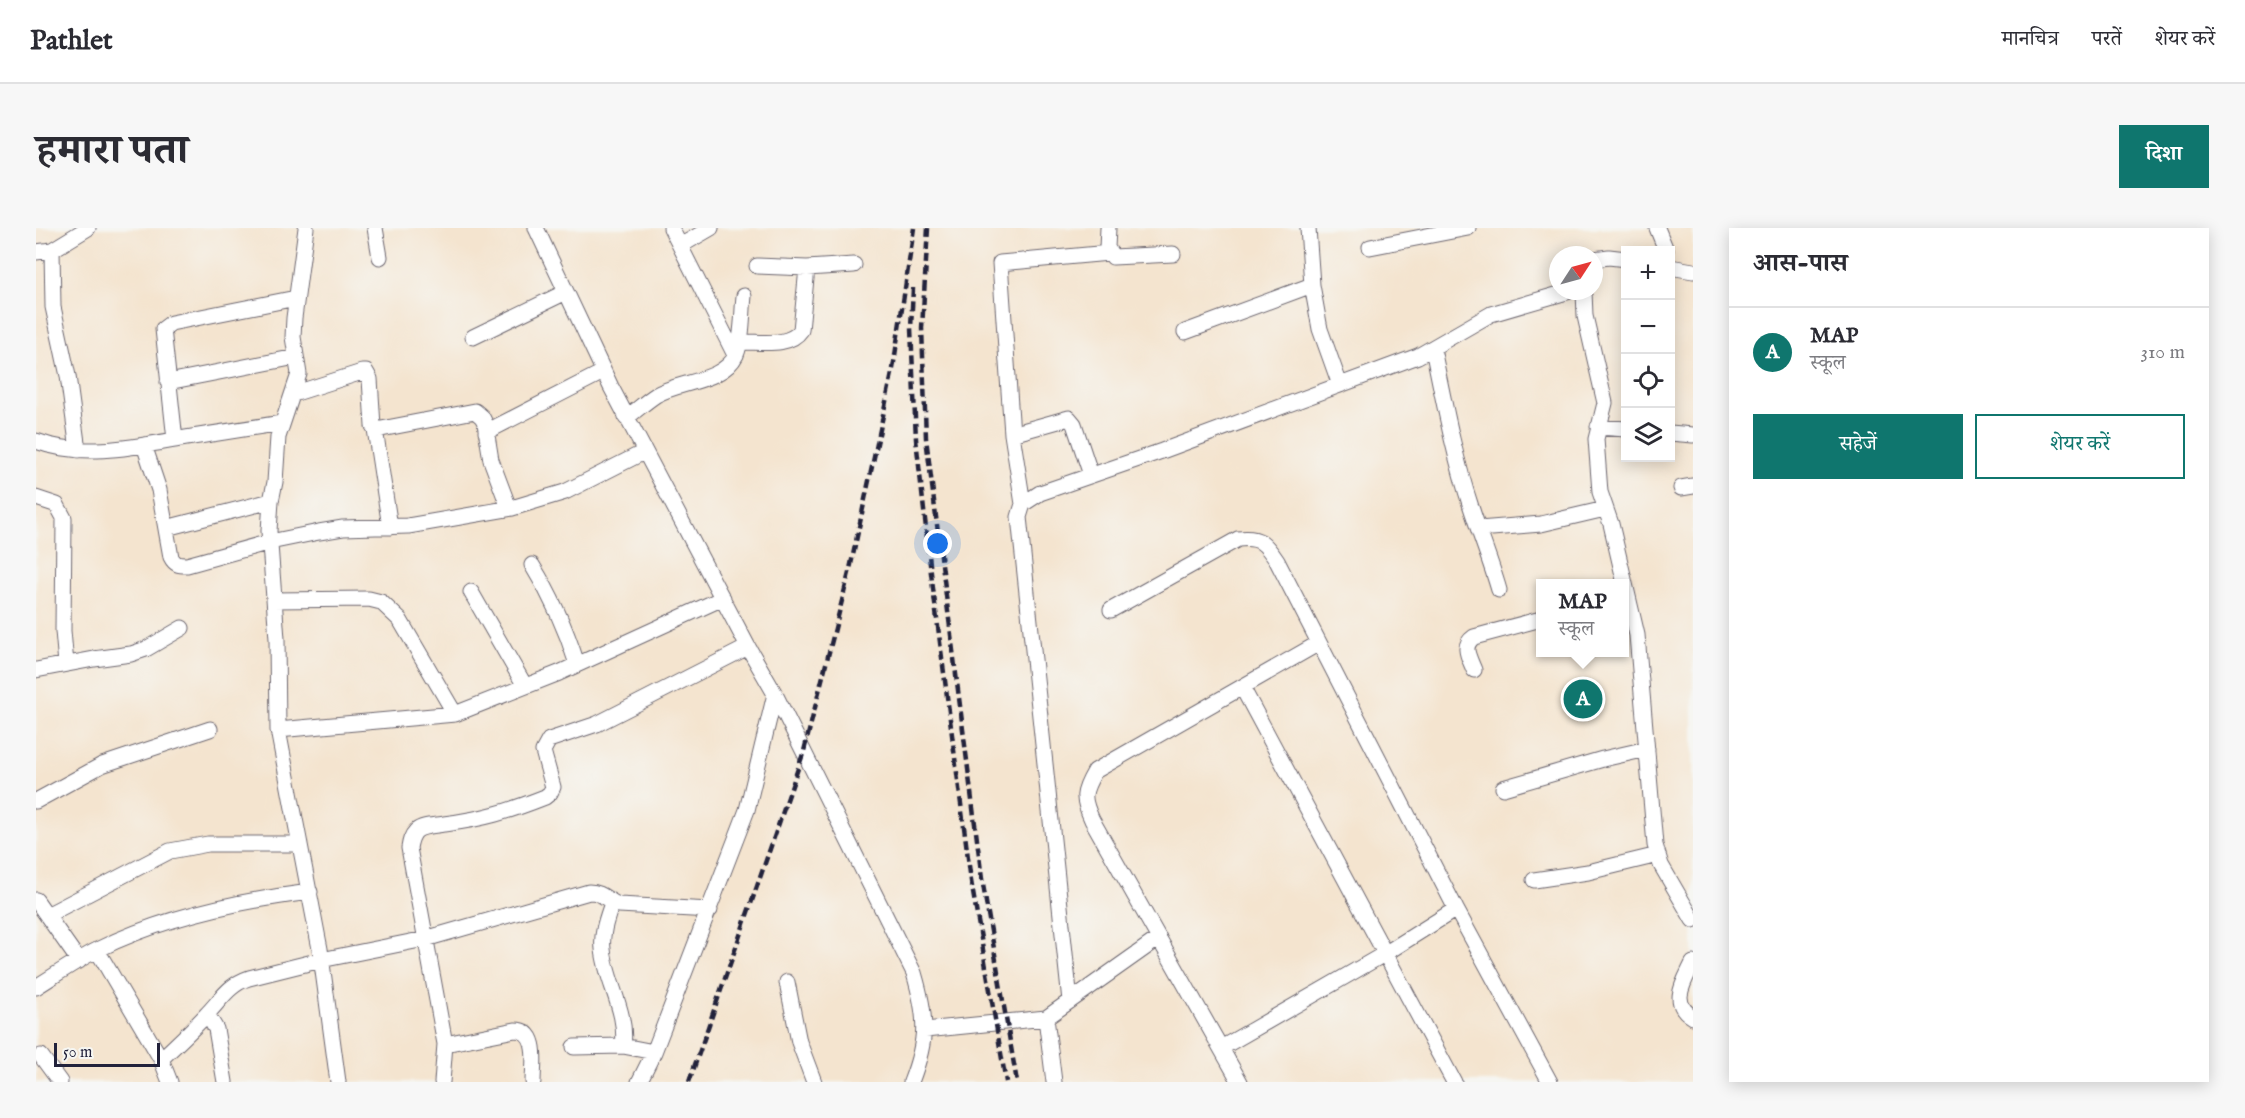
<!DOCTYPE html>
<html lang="hi">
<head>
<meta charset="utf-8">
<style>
  :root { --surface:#fff; --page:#f7f7f7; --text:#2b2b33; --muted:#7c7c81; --line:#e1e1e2; --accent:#0f766e }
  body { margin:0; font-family:"IM FELL English","Noto Serif Devanagari",serif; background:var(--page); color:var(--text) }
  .controls { position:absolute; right:18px; top:18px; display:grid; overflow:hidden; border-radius:0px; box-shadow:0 3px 15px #0003 }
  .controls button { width:54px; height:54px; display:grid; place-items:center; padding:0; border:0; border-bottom:2px solid var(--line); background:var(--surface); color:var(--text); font:30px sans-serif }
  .compass { position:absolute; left:1513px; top:18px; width:54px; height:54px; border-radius:50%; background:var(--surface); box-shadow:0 3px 15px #0003; rotate:54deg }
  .scale { position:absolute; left:18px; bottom:15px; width:106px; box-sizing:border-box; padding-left:6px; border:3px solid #22223b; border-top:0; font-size:16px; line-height:21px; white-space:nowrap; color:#22223b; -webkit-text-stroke:4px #f6f6f2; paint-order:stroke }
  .you { position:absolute; left:902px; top:316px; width:21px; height:21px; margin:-15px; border:4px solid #fff; border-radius:50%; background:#1a73e8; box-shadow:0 0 0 9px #1a73e833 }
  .badge { display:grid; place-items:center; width:39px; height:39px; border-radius:50%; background:var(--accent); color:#fff; font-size:20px; font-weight:700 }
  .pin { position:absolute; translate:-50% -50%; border:3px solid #fff; box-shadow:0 2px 6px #0006 }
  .popup { position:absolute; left:1500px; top:351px; width:93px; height:78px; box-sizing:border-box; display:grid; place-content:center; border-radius:0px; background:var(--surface); filter:drop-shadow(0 2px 4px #0005); font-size:20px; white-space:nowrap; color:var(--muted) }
  .popup b { font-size:22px; color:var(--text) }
  .popup::after { content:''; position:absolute; left:50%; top:100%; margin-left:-12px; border:12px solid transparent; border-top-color:var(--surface) }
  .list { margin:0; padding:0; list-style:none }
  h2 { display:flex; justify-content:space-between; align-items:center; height:78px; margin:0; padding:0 24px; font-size:26px }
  h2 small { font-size:20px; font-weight:400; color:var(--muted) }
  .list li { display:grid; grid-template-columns:39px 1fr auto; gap:18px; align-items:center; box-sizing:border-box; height:90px; padding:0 24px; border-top:2px solid var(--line) }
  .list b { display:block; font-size:22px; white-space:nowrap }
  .list p { margin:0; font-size:20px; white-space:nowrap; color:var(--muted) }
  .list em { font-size:20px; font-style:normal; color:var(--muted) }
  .actions { display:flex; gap:12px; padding:18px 24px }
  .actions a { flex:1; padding:14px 0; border:2px solid var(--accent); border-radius:0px; text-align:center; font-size:21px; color:var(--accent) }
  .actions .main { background:var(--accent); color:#fff }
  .icon { flex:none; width:33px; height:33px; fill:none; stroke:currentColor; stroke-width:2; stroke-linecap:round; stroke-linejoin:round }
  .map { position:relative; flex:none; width:1657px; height:854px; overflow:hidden; border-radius:0px }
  header { display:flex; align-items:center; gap:36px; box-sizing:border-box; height:84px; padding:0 30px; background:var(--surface); border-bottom:2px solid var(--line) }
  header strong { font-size:28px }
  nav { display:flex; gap:33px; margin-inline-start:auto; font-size:21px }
  .intro { display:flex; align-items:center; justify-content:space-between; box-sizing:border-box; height:144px; padding:0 36px }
  h1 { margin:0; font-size:42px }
  .button { padding:15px 27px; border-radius:0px; background:var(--accent); color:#fff; font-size:21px; font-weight:700 }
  main { display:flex; gap:36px; padding:0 36px }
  aside { flex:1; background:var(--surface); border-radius:0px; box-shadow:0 3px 15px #0003 }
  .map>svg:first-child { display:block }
</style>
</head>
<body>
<header>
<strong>Pathlet</strong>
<nav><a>मानचित्र</a><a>परतें</a><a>शेयर करें</a></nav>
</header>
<div class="intro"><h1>हमारा पता</h1><a class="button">दिशा</a></div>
<main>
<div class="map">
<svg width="1657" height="854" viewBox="0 0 1657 854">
  <rect width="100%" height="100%" fill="#f6f6f2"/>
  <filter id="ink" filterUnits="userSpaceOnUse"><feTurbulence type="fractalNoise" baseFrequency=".0167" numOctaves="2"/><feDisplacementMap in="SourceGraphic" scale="12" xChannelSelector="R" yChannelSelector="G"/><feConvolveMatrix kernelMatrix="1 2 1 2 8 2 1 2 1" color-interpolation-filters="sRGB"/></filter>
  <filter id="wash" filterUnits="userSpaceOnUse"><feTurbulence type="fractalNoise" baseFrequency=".008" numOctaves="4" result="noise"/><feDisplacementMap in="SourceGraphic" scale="24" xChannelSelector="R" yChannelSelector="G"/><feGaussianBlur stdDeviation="1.35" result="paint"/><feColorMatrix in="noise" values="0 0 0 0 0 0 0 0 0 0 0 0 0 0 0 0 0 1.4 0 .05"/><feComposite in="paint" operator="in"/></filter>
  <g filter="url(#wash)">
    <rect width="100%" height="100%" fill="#f4e4cf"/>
  </g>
  <g filter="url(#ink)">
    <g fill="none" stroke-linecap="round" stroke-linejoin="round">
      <g stroke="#6c666f" stroke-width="17">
        <path id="minor" d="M339 0 344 29
          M500 0 575 159 712 419 739 466 878 745C891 789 892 810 875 854
          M635 0 699 127
          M1072 0 1071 20 1077 29 1137 26
          M1272 0 1276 57 1284 101 1304 157
          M1621 0 1630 22
          M644 18 675 0
          M1334 19 1432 0
          M16 22 17 79 32 148 42 222
          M0 24 16 22 52 0
          M1558 31 1573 29 1590 31
          M721 38 771 40 818 37
          M1634 39 1657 43
          M1548 63 1549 88 1569 175 1560 211 1564 264 1575 296 1601 407 1619 617 1625 637 1657 692
          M1149 104 1276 57
          M437 109 530 64
          M703 114C723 113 753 120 765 102L771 40
          M1397 121C1408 174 1418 228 1435 279 1444 307 1455 334 1463 362
          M132 154 260 129
          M257 166 326 144H330L334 151 337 198 340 202 439 183 446 189 449 195 455 232 473 280
          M590 190C600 183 609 174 620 167 644 153 687 154 700 127 707 110 706 86 708 68
          M1562 199 1590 201
          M339 201 354 299
          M450 204 567 144
          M1634 205 1657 207
          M976 206 1033 190 1038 196 1055 247
          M139 212 127 101 135 95 260 70
          M0 213C47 231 103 218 150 210 182 205 214 200 246 195
          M108 217 123 262 135 329C139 337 143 337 151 337L234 314 283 304 307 300 372 298 476 280 529 264 608 224
          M1645 260 1657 258
          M0 270 21 277 28 290 27 403 30 436
          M987 276 976 206 964 35 1073 25
          M130 300 235 273
          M1443 301 1505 296 1569 281
          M496 337C516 369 530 401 541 436
          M435 364 489 458
          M238 372 333 371 345 374 364 392 419 486
          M1075 382 1202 311C1224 308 1229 315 1241 333L1420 681 1514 854
          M0 442 58 431 95 426 110 421 146 400
          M1438 442C1433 429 1425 418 1438 409L1505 391
          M1206 459 1418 854
          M242 502 241 411 233 303 235 273 239 254 242 209 263 146 257 109 258 90 270 0
          M1467 560 1567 531 1611 521
          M0 573 66 537 174 501
          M1498 652 1552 644 1622 627
          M0 672 43 733
          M576 675C571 690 565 705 567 721 570 754 592 784 587 818
          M11 687 134 623 172 616H264
          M61 722 125 831
          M1657 735C1648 754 1633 775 1657 789
          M751 754 763 814 778 854
          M0 759C21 746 41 732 63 721 128 689 202 673 274 664
          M1034 773 983 289 987 276 1004 265 1126 223 1382 128 1455 86 1534 63
          M171 786 180 801 189 854
          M1010 790 1018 854
          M889 802 1010 790 1123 710
          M409 816 479 802C504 802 497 836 497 854
          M538 819 587 818 618 824
          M1185 820 1350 725 1420 681
          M5 828 24 854
          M134 854 125 831C140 817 156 802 170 787 185 772 192 757 213 750L285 732 389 711 553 664C567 664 571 673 583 677L674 682
          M302 854 284 721 242 502 419 486 523 445 687 370
          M406 854 409 816 373 620C374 614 375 608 380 603 387 597 399 598 408 596 447 591 471 584 509 569L514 565 517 559 507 523 513 512 561 496 712 419
          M603 854 618 824 711 582 739 466
          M1204 854 1056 592C1046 570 1046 565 1059 543L1283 415"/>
      </g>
      <use href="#minor" stroke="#fff" stroke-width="15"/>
      <path stroke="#22223b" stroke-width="4.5" stroke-dasharray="9 4.5" stroke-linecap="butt" d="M892 0 886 100 890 210 946 651 981 854
        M877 60 875 100 880 211 895 345 935 653 970 854
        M653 854 768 523 814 341 857 141 878 0"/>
    </g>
  </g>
</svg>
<div class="controls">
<button>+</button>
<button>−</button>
<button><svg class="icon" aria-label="locate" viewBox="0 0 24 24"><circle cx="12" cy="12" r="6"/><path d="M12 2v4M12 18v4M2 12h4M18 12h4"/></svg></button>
<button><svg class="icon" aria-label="layers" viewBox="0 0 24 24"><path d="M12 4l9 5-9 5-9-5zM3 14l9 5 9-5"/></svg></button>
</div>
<svg class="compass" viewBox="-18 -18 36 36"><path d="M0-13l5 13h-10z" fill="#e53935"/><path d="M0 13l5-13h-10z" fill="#7c7c81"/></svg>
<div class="scale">50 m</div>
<div class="you"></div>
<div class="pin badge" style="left:1547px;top:471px">A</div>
<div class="popup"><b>MAP</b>स्कूल</div>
</div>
<aside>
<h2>आस-पास<small></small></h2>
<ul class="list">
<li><span class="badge">A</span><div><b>MAP</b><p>स्कूल</p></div><em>310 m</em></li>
</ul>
<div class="actions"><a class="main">सहेजें</a><a>शेयर करें</a></div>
</aside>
</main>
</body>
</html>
